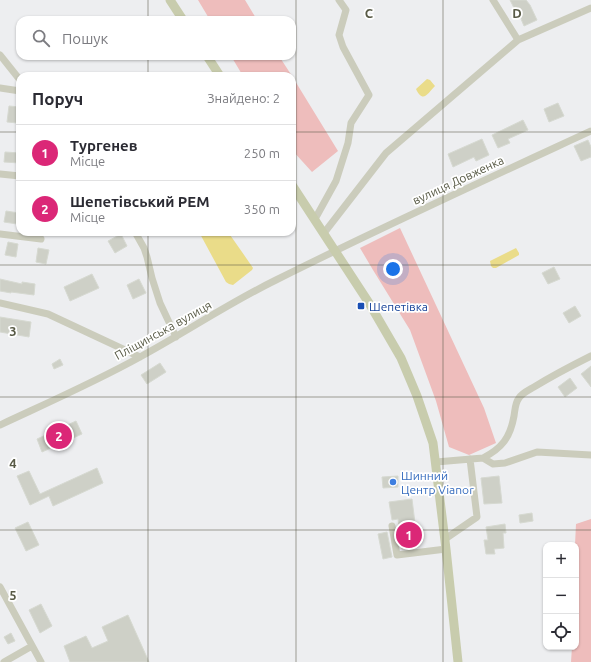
<!DOCTYPE html>
<html lang="uk">
<head>
<meta charset="utf-8">
<style>
  :root { --surface:#fff; --page:#f7f7f7; --text:#2b2b33; --muted:#7c7c81; --line:#e1e1e2; --accent:#db2777 }
  body { margin:0; font-family:Ubuntu,sans-serif; background:var(--page); color:var(--text) }
  .controls { position:absolute; right:12px; bottom:12px; display:grid; overflow:hidden; border-radius:8px; box-shadow:0 1px 3px #0004 }
  .controls button { width:36px; height:36px; display:grid; place-items:center; padding:0; border:0; border-bottom:1px solid var(--line); background:var(--surface); color:var(--text); font:20px sans-serif }
  .you { position:absolute; left:393px; top:269px; width:14px; height:14px; margin:-10px; border:3px solid #fff; border-radius:50%; background:#1a73e8; box-shadow:0 0 0 6px #1a73e833 }
  .badge { display:grid; place-items:center; width:26px; height:26px; border-radius:50%; background:var(--accent); color:#fff; font-size:13px; font-weight:700 }
  .pin { position:absolute; translate:-50% -50%; border:2px solid #fff; box-shadow:0 1px 4px #0006 }
  .list { margin:0; padding:0; list-style:none }
  h2 { display:flex; justify-content:space-between; align-items:center; height:52px; margin:0; padding:0 16px; font-size:17px }
  h2 small { font-size:13px; font-weight:400; color:var(--muted) }
  .list li { display:grid; grid-template-columns:26px 1fr auto; gap:12px; align-items:center; box-sizing:border-box; height:56px; padding:0 16px; border-top:1px solid var(--line) }
  .list b { display:block; font-size:15px; white-space:nowrap }
  .list p { margin:0; font-size:13px; white-space:nowrap; color:var(--muted) }
  .list em { font-size:13px; font-style:normal; color:var(--muted) }
  .icon { flex:none; width:22px; height:22px; fill:none; stroke:currentColor; stroke-width:2; stroke-linecap:round; stroke-linejoin:round }
  .map { position:relative; flex:none; width:591px; height:662px; overflow:hidden }
  .search { position:absolute; background:var(--surface); box-shadow:0 1px 3px #0004; left:16px; top:16px; width:280px; height:44px; display:flex; align-items:center; gap:10px; box-sizing:border-box; padding:0 14px; border-radius:12px; color:var(--muted); font-size:15px }
  .panel { position:absolute; background:var(--surface); box-shadow:0 1px 3px #0004; left:16px; top:72px; width:280px; height:164px; border-radius:12px }
  .map>svg:first-child { display:block }
</style>
</head>
<body>
<div class="map">
<svg width="591" height="662" viewBox="0 0 591 662">
  <rect width="100%" height="100%" fill="#edeef0"/>
  <path fill="#eebdbc" d="M198 0H245L257 20H210Z
    M231 56H279L292 76H243Z
    M292 76 338 151 312 172 292 150Z
    M400 228 484 408 496 443 469 455 449 447 436 401 410 330 373 270 360 248Z
    M591 519V662H571L572 647H576V545H575L576 524Z"/>
  <path fill="#eadc89" d="M427 79 430 80 435 86C428 93 423 104 416 89Z
    M199 232H228L242 252 251 265 253 268 252 270 233 285 229 284 226 282Z
    M516 248 519 253V255L496 268H493L491 266 490 261Z"/>
  <path fill="#ced0c7" stroke="#d6d9d1" d="M510 0H526L530 5 537 20 524 26 516 7 514 8Z
    M558 103 564 116 549 122 544 109Z
    M9 106 20 107 18 123 7 122Z
    M523 120 528 130 508 139 510 143 498 148 492 135Z
    M482 139 489 155 476 161 474 157 453 167 448 154Z
    M588 140 591 147V157L581 161 574 146Z
    M5 152 20 153V163L4 162Z
    M6 211 19 213 17 224 4 222Z
    M121 234 127 246 115 253 108 241Z
    M8 242 18 244 16 257 5 255Z
    M38 248 49 250 46 264 36 262Z
    M554 267 560 279 548 284 542 273Z
    M92 274 99 288 70 301 64 287Z
    M0 279 22 284V282L35 284 34 295 11 292V293L0 291Z
    M139 279 146 293 133 299 127 285Z
    M575 306 581 316 569 323 563 313Z
    M0 317 31 322 29 337 0 332Z
    M60 359 63 365 54 369 52 364Z
    M160 363 166 372 147 384 141 375Z
    M591 366V387L581 374Z
    M570 378 577 388 565 397 558 387Z
    M76 421 82 434 42 452 37 439Z
    M97 468 103 483 53 506 49 496 30 505 17 476 29 471 40 494Z
    M398 476V487L383 488 382 477Z
    M499 476 502 503 484 504 481 478Z
    M412 499 418 547 402 549 398 519 392 520 389 502Z
    M532 513 533 521 520 523 519 515Z
    M28 522 39 545 26 551 15 528Z
    M505 524 506 533H503L504 548 494 549 495 554H486L484 540H488L486 527Z
    M387 532 392 557 383 559 378 534Z
    M41 604 52 626 40 633 29 610Z
    M128 615 149 662H70L64 646 86 636 92 648 108 641 102 627Z
    M11 633 15 641 8 644 4 637Z"/>
  <g fill="none" stroke-linecap="round" stroke-linejoin="round">
    <path stroke="#cbccbc" stroke-width="7" d="M493 0 518 40
      M0 55 20 80
      M0 88 20 91
      M0 174 20 176
      M315 219 336 181 348 143 351 123 369 95 343 47 339 35 346 10 339 0
      M135 232 144 248 147 257 152 278 160 303 176 337
      M324 233 386 153 518 40 591 8
      M0 234 41 239
      M0 303 48 314 140 357
      M0 425C47 403 95 382 140 357 186 332 229 303 276 280 380 228 485 180 591 131
      M483 458C502 448 510 438 514 416 515 410 515 403 519 398 522 393 529 390 534 387 552 376 571 366 591 356
      M436 462 483 458 493 464 505 463 537 452 591 455
      M392 526 397 555 446 549
      M445 539 477 517 470 459
      M0 587 41 662
      M4 662 32 646"/>
    <path stroke="#c8ccad" stroke-width="9" d="M170 0 183 20
      M207 56 220 76
      M292 185 369 303 401 358 417 396 433 443 446 549 458 662"/>
  </g>
  <path fill="none" stroke="#585a46" stroke-width="1" stroke-opacity="0.55" d="M148 0V20M296 0V662M443 0V662M148 56V76M0 132H20M292 132H591M148 232V662M0 265H591M0 397H591M0 530H591"/>
  <rect fill="#1a4fb4" stroke="#fff" stroke-width="1.5" x="357" y="302" width="8" height="8" rx="2"/>
  <circle fill="#3f7fe0" stroke="#fff" stroke-width="1.5" cx="393" cy="482" r="4"/>
  <g text-anchor="middle" dominant-baseline="central" stroke-width="3.5" stroke-linejoin="round" paint-order="stroke">
    <g font-size="12" fill="#585a46" stroke="#fff">
      <text transform="translate(458 180) rotate(-25)">вулиця Довженка</text>
      <text transform="translate(163 330) rotate(-29)">Пліщинська вулиця</text>
    </g>
    <g font-size="12" fill="#164399" stroke="#fff" text-anchor="start">
      <text x="369" y="306">Шепетівка</text>
    </g>
    <g font-size="12" fill="#366cbe" stroke="#fff" text-anchor="start">
      <text x="401" y="475">Шинний<tspan x="401" dy="14">Центр Vianor</tspan></text>
    </g>
  </g>
  <g font-size="13" text-anchor="middle" font-weight="bold" fill="#585a46" stroke="#fff" stroke-width="3.5" stroke-linejoin="round" paint-order="stroke">
    <text x="369" y="18">C</text>
    <text x="517" y="18">D</text>
    <text x="13" y="336">3</text>
    <text x="13" y="468">4</text>
    <text x="13" y="600">5</text>
  </g>
</svg>
<div class="controls">
<button>+</button>
<button>−</button>
<button><svg class="icon" aria-label="locate" viewBox="0 0 24 24"><circle cx="12" cy="12" r="6"/><path d="M12 2v4M12 18v4M2 12h4M18 12h4"/></svg></button>
</div>
<div class="you"></div>
<div class="pin badge" style="left:409px;top:535px">1</div>
<div class="pin badge" style="left:59px;top:436px">2</div>
<div class="search"><svg class="icon" aria-label="search" viewBox="0 0 24 24"><circle cx="10" cy="10" r="6"/><path d="M15 15l6 6"/></svg>Пошук</div>
<section class="panel">
<h2>Поруч<small>Знайдено: 2</small></h2>
<ul class="list">
<li><span class="badge">1</span><div><b>Тургенев</b><p>Місце</p></div><em>250 m</em></li>
<li><span class="badge">2</span><div><b>Шепетівський РЕМ</b><p>Місце</p></div><em>350 m</em></li>
</ul>
</section>
</div>
</body>
</html>
